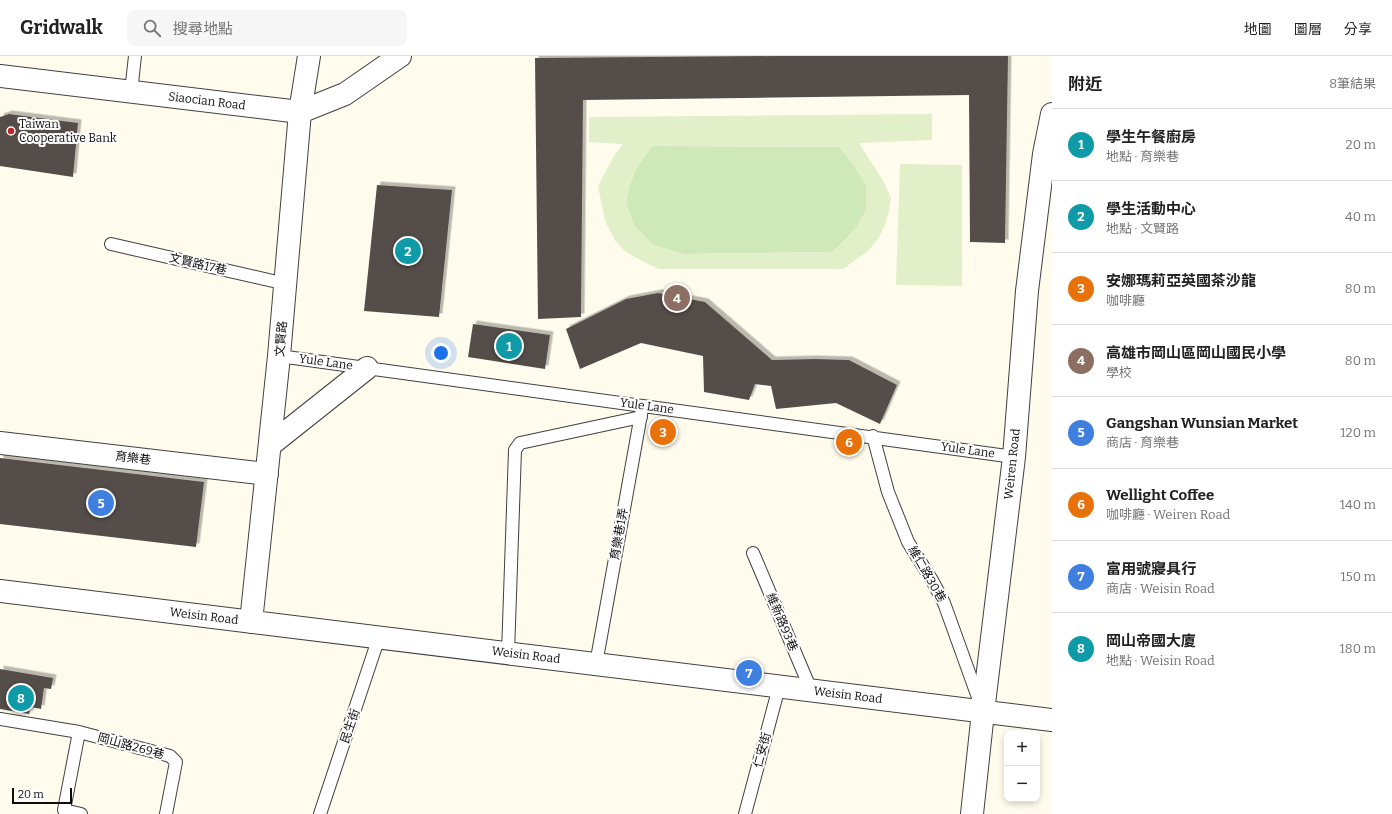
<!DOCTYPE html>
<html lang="zh-TW">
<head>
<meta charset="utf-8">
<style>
  :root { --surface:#fff; --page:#f6f6f6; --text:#222; --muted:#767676; --line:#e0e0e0; --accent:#b45309 }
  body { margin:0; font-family:Bitter,"Noto Sans TC",serif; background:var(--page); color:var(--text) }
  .controls { position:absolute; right:12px; bottom:12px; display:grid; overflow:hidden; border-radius:8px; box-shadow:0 2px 6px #0003 }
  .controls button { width:36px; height:36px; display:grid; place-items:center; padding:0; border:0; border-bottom:1px solid var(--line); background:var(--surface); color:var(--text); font:20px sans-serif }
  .scale { position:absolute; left:12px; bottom:10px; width:60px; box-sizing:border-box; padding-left:4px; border:2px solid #0d0d0d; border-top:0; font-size:11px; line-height:14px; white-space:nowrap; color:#0d0d0d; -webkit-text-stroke:3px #fff; paint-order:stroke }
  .you { position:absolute; left:441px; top:297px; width:14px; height:14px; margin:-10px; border:3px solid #fff; border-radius:50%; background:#1a73e8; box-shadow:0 0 0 6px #1a73e833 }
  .badge { display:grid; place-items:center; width:26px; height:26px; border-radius:50%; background:var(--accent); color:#fff; font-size:13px; font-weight:700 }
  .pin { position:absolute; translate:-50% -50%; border:2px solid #fff; box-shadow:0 1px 4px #0006 }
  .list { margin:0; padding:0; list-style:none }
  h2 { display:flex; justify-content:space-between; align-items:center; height:52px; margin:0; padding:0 16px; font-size:17px }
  h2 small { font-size:13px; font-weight:400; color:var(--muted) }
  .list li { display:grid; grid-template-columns:26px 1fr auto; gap:12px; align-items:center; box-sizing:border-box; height:72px; padding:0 16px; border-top:1px solid var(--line) }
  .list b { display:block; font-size:15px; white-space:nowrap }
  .list p { margin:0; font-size:13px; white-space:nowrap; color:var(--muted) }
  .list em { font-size:13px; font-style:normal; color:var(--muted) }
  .icon { flex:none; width:22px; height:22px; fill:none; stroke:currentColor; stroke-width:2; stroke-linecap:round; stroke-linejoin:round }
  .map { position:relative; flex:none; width:1052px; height:758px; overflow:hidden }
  header { display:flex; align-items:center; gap:24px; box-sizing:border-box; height:56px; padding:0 20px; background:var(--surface); border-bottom:1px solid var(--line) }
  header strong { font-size:19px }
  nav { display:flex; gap:22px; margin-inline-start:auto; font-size:14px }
  .search { width:280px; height:36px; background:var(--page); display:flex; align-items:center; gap:10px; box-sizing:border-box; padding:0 14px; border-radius:8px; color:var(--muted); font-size:15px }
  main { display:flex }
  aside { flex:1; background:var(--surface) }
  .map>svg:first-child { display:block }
</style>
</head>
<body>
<header>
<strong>Gridwalk</strong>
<div class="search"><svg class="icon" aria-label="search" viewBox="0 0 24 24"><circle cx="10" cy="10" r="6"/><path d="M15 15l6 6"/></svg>搜尋地點</div>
<nav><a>地圖</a><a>圖層</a><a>分享</a></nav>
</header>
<main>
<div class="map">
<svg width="1052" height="758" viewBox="0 0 1052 758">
  <defs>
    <filter id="shadow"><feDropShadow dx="3.5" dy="-3.5" stdDeviation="0" flood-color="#0004"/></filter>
  </defs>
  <rect width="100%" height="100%" fill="#fffced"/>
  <path fill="#cfe8b7" d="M652 90 839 91 854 109 866 129V154L857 171 833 196 683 198 653 189 634 170 626 147 629 131 636 112Z"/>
  <path fill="#e1f0c9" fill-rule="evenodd" d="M932 58V84L859 87 884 126 891 142 889 155 885 169 878 183 868 195 843 213H659L642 205 626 196 616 186 605 165 598 130 615 98 623 88 589 86V61ZM652 90 839 91 854 109 866 129V154L857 171 833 196 683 198 653 189 634 170 626 147 629 131 636 112Z
    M900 108 962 109V230L896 229Z"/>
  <path fill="#554e49" filter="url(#shadow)" d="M778 0H1008L1005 187 970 186 969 39 583 44 581 261 538 263 535 2Z
    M9 58 78 67 73 121 0 110V61Z
    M377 129 452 134 439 261 364 255Z
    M658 237 705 246 772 304 815 303 849 304 897 329 880 368 836 347 776 353 771 330 755 328 749 344 704 336 703 300 641 287 580 313 566 273 626 243Z
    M473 268 550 279 545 313 468 301Z
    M0 402 204 426 196 491 0 468Z
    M0 613 53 622 51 633 44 632 41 653 31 651 29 658 0 653Z"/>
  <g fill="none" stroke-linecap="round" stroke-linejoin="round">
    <g stroke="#404040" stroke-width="14">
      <path id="service" d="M131 36 135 0
        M111 188 286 228
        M279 300 1014 401
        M873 380 888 436 908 486 933 526 944 547 980 647
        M753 497 811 634
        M508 597 515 394 520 387 641 361
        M596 608 642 353
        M0 663 79 676 170 700 176 706 166 758
        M79 676 64 754 81 758
        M320 758 379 581
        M745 758 779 631"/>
    </g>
    <g stroke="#404040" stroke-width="24">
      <path id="minor" d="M0 20 300 56 345 38 400 0
        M0 387 267 418
        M270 389 367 312
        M0 535 1052 664
        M251 566 279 300 300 56 309 0
        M972 758 983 656 1014 401 1027 235 1044 98 1052 58"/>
    </g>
    <use href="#service" stroke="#fff" stroke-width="12"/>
    <use href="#minor" stroke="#fff" stroke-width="22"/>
  </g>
  <circle fill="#bb272a" stroke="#fff" stroke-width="1.5" cx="11" cy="75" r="4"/>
  <g text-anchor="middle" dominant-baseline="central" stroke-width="4" stroke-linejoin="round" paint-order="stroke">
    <g font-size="12" fill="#0d0d0d" stroke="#fff">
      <text transform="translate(207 45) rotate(7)">Siaocian Road</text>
      <text transform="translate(198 208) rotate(13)">文賢路17巷</text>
      <text transform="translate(281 283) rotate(-85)">文賢路</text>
      <text transform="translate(326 306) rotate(8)">Yule Lane</text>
      <text transform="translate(647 350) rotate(8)">Yule Lane</text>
      <text transform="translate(968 394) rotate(8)">Yule Lane</text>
      <text transform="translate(133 402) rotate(7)">育樂巷</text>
      <text transform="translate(1012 408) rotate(-84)">Weiren Road</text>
      <text transform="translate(619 478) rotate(-80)">育樂巷1弄</text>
      <text transform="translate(927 518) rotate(60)">維仁路30巷</text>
      <text transform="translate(204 560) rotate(7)">Weisin Road</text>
      <text transform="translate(782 566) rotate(67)">維新路93巷</text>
      <text transform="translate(526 599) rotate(7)">Weisin Road</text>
      <text transform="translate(848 639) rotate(7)">Weisin Road</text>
      <text transform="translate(350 670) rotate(-71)">民生街</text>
      <text transform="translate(131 690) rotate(15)">岡山路269巷</text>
      <text transform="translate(762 694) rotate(-75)">仁安街</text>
    </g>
    <g font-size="12" fill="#0d0d0d" stroke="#fff" text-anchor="start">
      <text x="19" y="68">Taiwan<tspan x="19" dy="14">Cooperative Bank</tspan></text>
    </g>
  </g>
</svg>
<div class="controls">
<button>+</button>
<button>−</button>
</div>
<div class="scale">20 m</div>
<div class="you"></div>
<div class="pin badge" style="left:509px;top:290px;background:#0f9aa8">1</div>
<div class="pin badge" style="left:408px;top:195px;background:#0f9aa8">2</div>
<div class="pin badge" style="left:663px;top:376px;background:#e8710a">3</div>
<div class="pin badge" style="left:677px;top:242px;background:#8d6e63">4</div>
<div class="pin badge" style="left:101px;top:447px;background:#3f7fe0">5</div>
<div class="pin badge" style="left:849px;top:386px;background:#e8710a">6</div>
<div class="pin badge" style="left:749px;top:617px;background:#3f7fe0">7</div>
<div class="pin badge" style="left:21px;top:642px;background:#0f9aa8">8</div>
</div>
<aside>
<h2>附近<small>8筆結果</small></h2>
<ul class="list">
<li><span class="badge" style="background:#0f9aa8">1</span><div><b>學生午餐廚房</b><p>地點 · 育樂巷</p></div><em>20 m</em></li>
<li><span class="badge" style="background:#0f9aa8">2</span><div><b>學生活動中心</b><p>地點 · 文賢路</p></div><em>40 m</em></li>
<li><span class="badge" style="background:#e8710a">3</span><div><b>安娜瑪莉亞英國茶沙龍</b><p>咖啡廳</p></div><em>80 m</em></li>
<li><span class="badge" style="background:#8d6e63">4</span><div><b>高雄市岡山區岡山國民小學</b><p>學校</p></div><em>80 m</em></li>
<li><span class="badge" style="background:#3f7fe0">5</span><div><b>Gangshan Wunsian Market</b><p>商店 · 育樂巷</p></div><em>120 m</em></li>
<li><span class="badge" style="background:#e8710a">6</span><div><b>Wellight Coffee</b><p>咖啡廳 · Weiren Road</p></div><em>140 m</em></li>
<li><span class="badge" style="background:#3f7fe0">7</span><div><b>富用號寢具行</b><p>商店 · Weisin Road</p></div><em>150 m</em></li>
<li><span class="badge" style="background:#0f9aa8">8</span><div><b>岡山帝國大廈</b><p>地點 · Weisin Road</p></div><em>180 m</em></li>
</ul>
</aside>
</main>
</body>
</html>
